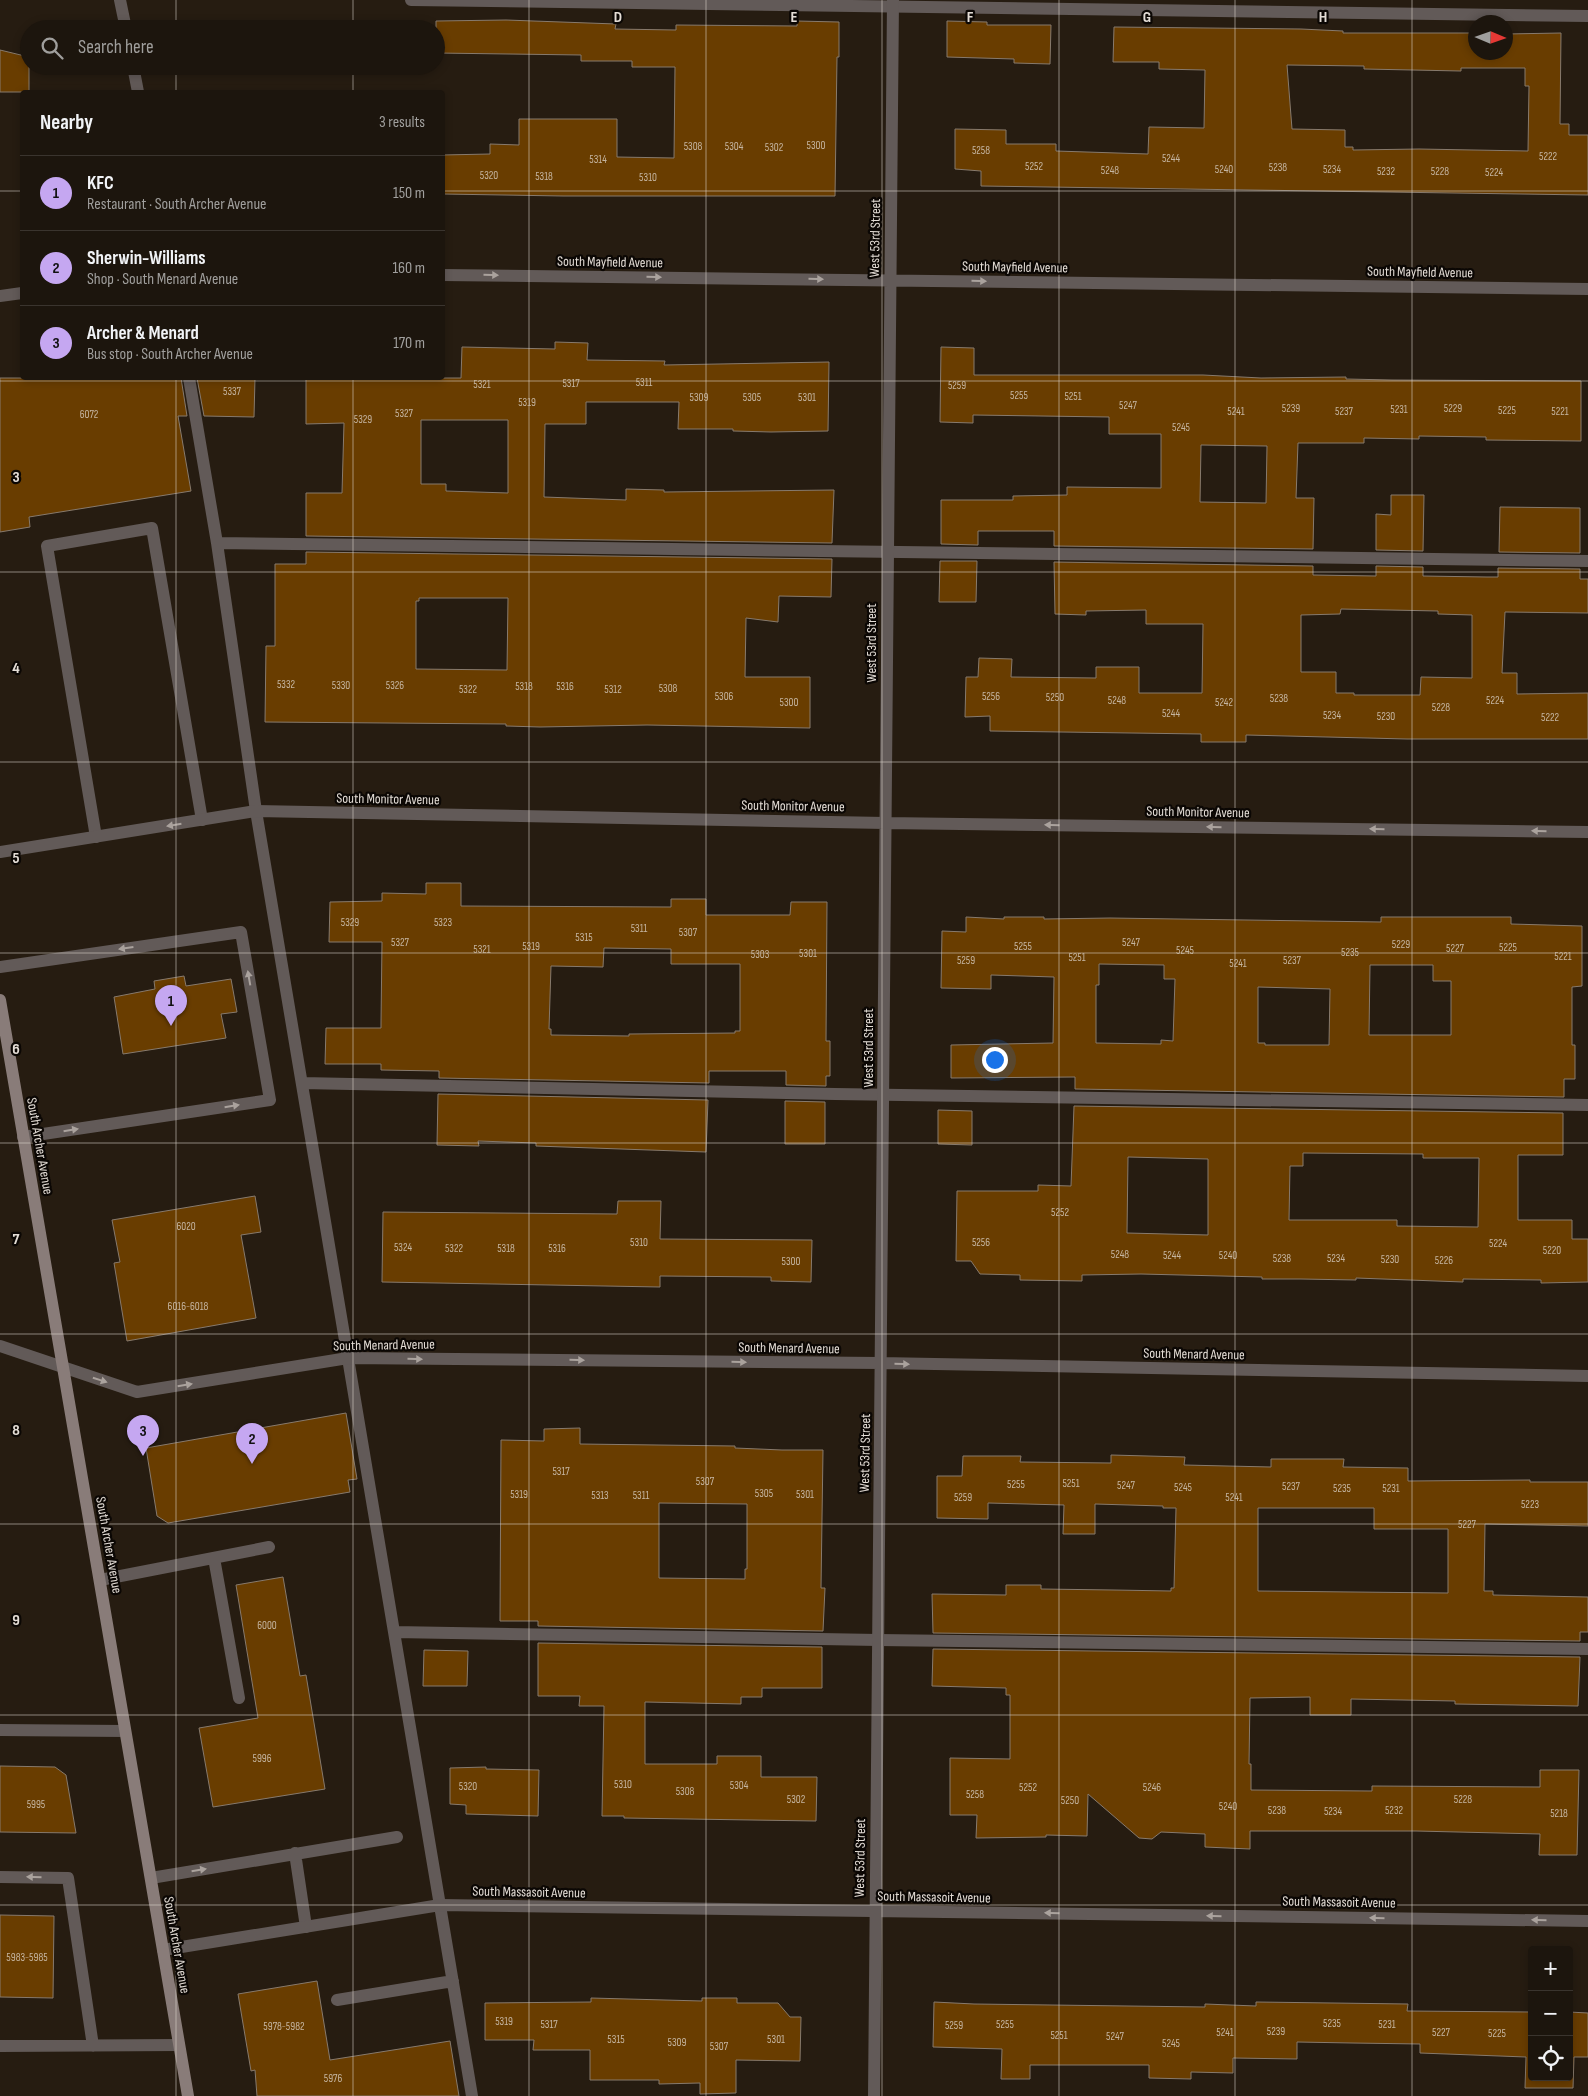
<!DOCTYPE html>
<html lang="en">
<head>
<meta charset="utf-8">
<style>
  :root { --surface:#1c150d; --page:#29221b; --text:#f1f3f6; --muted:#a09f9d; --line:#3a342e; --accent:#c5a7f1 }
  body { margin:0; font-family:"Sofia Sans Condensed",sans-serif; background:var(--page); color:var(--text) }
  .controls { position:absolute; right:15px; bottom:15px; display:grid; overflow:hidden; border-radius:5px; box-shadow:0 2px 8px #0003 }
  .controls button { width:45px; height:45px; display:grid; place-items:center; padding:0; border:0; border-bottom:1px solid var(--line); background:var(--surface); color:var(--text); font:25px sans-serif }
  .compass { position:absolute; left:1468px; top:15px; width:45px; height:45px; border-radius:50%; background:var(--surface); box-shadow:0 2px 8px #0003; rotate:92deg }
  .you { position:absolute; left:994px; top:1059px; width:18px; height:18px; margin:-12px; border:4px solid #fff; border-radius:50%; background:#1a73e8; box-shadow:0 0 0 8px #1a73e833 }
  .badge { display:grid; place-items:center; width:32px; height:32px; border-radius:50%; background:var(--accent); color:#111; font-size:16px; font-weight:700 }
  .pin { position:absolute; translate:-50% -41px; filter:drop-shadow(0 1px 2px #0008) }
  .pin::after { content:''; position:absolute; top:26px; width:18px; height:15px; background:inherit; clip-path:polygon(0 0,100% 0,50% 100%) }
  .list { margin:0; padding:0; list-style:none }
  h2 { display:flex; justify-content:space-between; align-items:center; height:65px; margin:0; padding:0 20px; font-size:21px }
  h2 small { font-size:16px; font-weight:400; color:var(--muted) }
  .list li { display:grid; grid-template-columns:32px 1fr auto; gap:15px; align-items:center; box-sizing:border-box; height:75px; padding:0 20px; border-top:1px solid var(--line) }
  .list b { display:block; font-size:19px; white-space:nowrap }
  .list p { margin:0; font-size:16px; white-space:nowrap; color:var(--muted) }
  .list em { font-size:16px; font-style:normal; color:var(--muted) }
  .icon { flex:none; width:28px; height:28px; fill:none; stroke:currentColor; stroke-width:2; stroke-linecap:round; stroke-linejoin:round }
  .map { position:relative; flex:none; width:1588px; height:2096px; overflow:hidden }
  .search { position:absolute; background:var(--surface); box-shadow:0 2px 8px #0003; left:20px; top:20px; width:425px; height:55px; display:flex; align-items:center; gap:12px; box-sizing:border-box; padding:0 18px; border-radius:28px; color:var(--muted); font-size:19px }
  .panel { position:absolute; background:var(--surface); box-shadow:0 2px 8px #0003; left:20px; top:90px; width:425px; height:290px; border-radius:5px }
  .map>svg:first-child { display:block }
</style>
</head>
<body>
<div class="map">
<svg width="1588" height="2096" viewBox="0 0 1588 2096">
  <rect width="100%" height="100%" fill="#261c11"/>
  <path fill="#693d00" stroke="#877a6d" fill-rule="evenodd" d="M506 20 616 24 615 29 676 30V25L797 26V21L839 22V57H837L835 196H563L442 194V155L490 154V144L519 145V119H617V157L674 158 675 67H632V61H581V55L436 53V21Z
    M947 21 987 22V25H1051L1050 64 1014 63V59L947 57Z
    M1114 27 1301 29 1343 31V33H1476V52H1506V34L1561 33 1560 124H1569V135H1588V195L981 186V171L955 169V129L1006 130V144H1056V151L1148 154 1149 127 1204 128 1205 70 1159 69V62H1113ZM1287 65 1364 66V69L1461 71V68H1525V86H1529L1528 151 1419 149 1353 150V147H1345V130L1292 129Z
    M0 50 29 57V92H0Z
    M555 342 588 343 587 360 665 361 664 365 829 362 828 431 771 432 733 431V429H678L679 402H586V424H545L544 497 626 500V489L664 490V492L834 490 832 543 306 536V493H342L344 423 306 424V378H461L462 347 555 349ZM421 420H508V493L446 491V484H421Z
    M941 347 974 348V375H1203L1261 378 1346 377V379L1392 380 1581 381V441L1486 440V437L1419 436V439L1364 438V443H1298L1296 498H1314L1313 549 1054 546V531H978V545L941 544V500H1013V496L1067 495V487L1161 488V434H1109V417L973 415V423L940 422ZM1201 445 1267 446 1266 503 1200 502Z
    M0 378H181L187 416H178L191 491 29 517 30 527 0 532Z
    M197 378H255L254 417 204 416Z
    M1391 495H1424L1423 551 1376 550V514L1391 515Z
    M1500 507 1580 508V553L1499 552Z
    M306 552 832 559 831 597 779 596 778 622 746 618 745 677H810V728L647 725 540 727 506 726V724L265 722 266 646H275V564H306ZM419 598H508L507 670 416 669V601H419Z
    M940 561H977L976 602H939Z
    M1054 562 1313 566V575L1376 576V566L1423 567V576L1487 577H1498V568L1580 569V579H1588V613L1505 612 1502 673H1517V694L1588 693V739H1407L1246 735V742H1201V734L990 731V716L965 717 966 677H978L979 658 1012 659 1011 677 1096 678V667H1139V693H1202L1203 624H1146V610L1086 611V615L1055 614ZM1341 609 1438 611V614L1472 615V678L1421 677 1420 695H1354V693H1336V672H1301V615L1340 614Z
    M426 883H461V906L671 907V899H706V915H790L791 902H827L826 1041H830V1076H826V1086L786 1085V1071H709V1083L439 1078V1071L381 1070V1064H325L326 1028H381V1023L382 942H329L330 902 382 901V893L426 894ZM604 948 671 949V964H740V1031H735V1033L629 1034V1036L551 1035V1029H549L551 966 603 967Z
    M966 917 1004 919V917H1044V919L1110 918 1381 922V917H1511V924L1582 926V986L1572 987V1045H1575V1079H1564V1097L1075 1089V1077L951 1078V1045L1053 1043 1054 977 991 975V989L941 988 942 931 966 932ZM1099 964 1164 965V979H1175L1173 1041 1161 1040V1044L1096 1043V985H1099ZM1370 965H1433V981H1451V1035H1369ZM1258 987 1330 989 1329 1045H1265V1043H1258Z
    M184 976 186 986 231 979 237 1012 221 1014 226 1038 123 1054 114 997 155 989 154 981Z
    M438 1094 708 1100 706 1152 536 1146V1143L478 1141 479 1146 437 1145Z
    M785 1101 825 1102V1144H785Z
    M1074 1106 1563 1113V1155H1518V1220H1572V1239H1588V1282L1541 1283V1280L1463 1279V1282L1356 1278V1280L1301 1279H1262V1277L1141 1274 1082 1275V1281L1020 1280V1275L980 1274 971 1261H956L957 1191H1038V1185L1071 1186ZM1303 1153 1423 1154V1158H1479L1478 1227 1397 1226V1220H1289L1290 1166H1303ZM1128 1157 1208 1159V1235L1127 1233Z
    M938 1110 972 1111V1145L938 1144Z
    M255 1196 261 1232 241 1235 256 1318 127 1341 114 1263 120 1262 112 1220Z
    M618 1201H661L660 1239 812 1240 811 1282 771 1281V1277L660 1276V1287L382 1282 383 1212 617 1214Z
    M346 1413 357 1479 348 1480 350 1492 168 1523 157 1516 146 1448Z
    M580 1428V1444L735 1446V1448L782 1450H823L821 1588H825L823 1631 538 1626V1621H500L501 1440 544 1441V1429ZM659 1503 747 1504V1569H745V1579L659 1578Z
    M1111 1455 1185 1457 1184 1465 1271 1467V1459H1344L1343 1467 1408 1468V1481L1530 1480V1482H1588V1526L1485 1524 1484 1591H1493V1595L1588 1597V1632H1580V1641L933 1633 932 1594 1006 1595V1585H1041V1589L1114 1590 1171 1591V1588H1174L1176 1508H1163V1506L1095 1504V1534H1063L1064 1505 988 1503V1519L937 1518V1476H962L963 1456H1021L1020 1462 1111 1463ZM1258 1508H1374V1529H1448V1593L1258 1591Z
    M283 1577 300 1676 306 1675 325 1789 213 1807 199 1728 258 1718 236 1585Z
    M538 1643 822 1647V1688H762V1697H741V1704L645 1702V1764H717V1756H761V1777H817L816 1821 624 1818V1816H602L604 1706H579L580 1696H538Z
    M933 1649 1580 1657 1578 1706 1455 1704V1701L1351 1699V1715H1310V1697L1250 1698 1249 1764H1251V1790L1372 1791V1786L1540 1787V1770H1579L1577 1855H1539L1540 1834 1416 1831H1250V1849L1205 1847V1834L1161 1832 1152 1839 1139 1838 1088 1794 1087 1836 1046 1835V1837L976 1838 977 1815H950V1758L1010 1759V1695H1006V1688L932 1686Z
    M424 1650 468 1651 467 1686H423Z
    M0 1766 55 1767 66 1775 76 1833 0 1832Z
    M486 1767V1769L539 1770 538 1816 466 1814V1805L450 1804V1768Z
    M0 1915 54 1916 53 1998 0 1997Z
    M317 1981 330 2060 450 2041 459 2096H257L255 2070 251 2071 238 1994Z
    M591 1998 702 2001V1998H737V2003H778L790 2017H801L800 2061 736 2060V2093L700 2094V2083L659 2084V2080H590V2050H533L534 2040H485V2003L591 2002Z
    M934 2002 974 2004 1205 2007V2004L1256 2006V2002L1408 2004 1407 2011 1532 2012V2077H1569V2012L1588 2013V2057H1574L1573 2088H1525L1526 2057 1420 2053V2044L1352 2043 1297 2042V2059L1233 2058V2073L1191 2072V2079L1149 2078V2065H1030V2079H1001L1002 2049 933 2047Z"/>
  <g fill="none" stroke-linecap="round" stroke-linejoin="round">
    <path stroke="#625a58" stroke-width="12" d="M120 0 126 29
      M411 0 1588 16
      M133 66 138 92
      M189 378 217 543 256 811 472 2096
      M217 543 1588 561
      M96 837 47 546 152 528 202 820
      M0 967 241 932 270 1100 23 1137
      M302 1083 835 1094 1588 1105
      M214 1558 239 1698
      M100 1580 269 1547
      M394 1632 878 1640 1588 1649
      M295 1853 306 1927
      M0 1877 68 1878 93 2046
      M151 1878 397 1837
      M337 2000 453 1981
      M0 2046 179 2045"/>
    <path stroke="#625a58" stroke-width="12" d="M442 275 1588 289
      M0 296 22 293
      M0 852 256 811 885 823 1588 832
      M0 1346 137 1392 348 1358 880 1363 1588 1376
      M0 1730 125 1731
      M163 1950 440 1905 1588 1921
      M874 2096 893 0"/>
    <path stroke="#897c79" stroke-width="12" d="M0 1000 188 2096"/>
  </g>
  <defs><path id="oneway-solid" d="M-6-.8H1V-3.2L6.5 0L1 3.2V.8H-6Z" transform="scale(1.25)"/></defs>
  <g fill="#aaa29d">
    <use href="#oneway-solid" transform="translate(491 275) rotate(1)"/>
    <use href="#oneway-solid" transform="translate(654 277) rotate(1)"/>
    <use href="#oneway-solid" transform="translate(816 279) rotate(1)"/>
    <use href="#oneway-solid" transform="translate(979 281) rotate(1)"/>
    <use href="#oneway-solid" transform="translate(174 825) rotate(171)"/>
    <use href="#oneway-solid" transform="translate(1052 825) rotate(-179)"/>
    <use href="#oneway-solid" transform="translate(1214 827) rotate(-179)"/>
    <use href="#oneway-solid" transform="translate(1377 829) rotate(-179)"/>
    <use href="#oneway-solid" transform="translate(1539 831) rotate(-179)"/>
    <use href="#oneway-solid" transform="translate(126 948) rotate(172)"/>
    <use href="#oneway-solid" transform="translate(249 978) rotate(-100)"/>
    <use href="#oneway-solid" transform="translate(232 1106) rotate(-9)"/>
    <use href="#oneway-solid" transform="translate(71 1130) rotate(-9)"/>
    <use href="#oneway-solid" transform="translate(415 1359) rotate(1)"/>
    <use href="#oneway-solid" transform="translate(577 1360) rotate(1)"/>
    <use href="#oneway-solid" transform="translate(739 1362) rotate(1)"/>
    <use href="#oneway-solid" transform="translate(902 1364) rotate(1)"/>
    <use href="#oneway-solid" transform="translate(100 1380) rotate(18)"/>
    <use href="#oneway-solid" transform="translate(185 1385) rotate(-9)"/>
    <use href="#oneway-solid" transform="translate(199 1870) rotate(-9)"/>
    <use href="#oneway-solid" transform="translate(34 1877) rotate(-179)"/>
    <use href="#oneway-solid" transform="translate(1052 1913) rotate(-179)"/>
    <use href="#oneway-solid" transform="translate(1214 1916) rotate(-179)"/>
    <use href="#oneway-solid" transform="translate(1377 1918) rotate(-179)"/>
    <use href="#oneway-solid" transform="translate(1539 1920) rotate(-179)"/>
  </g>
  <path fill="none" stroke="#e4ddd6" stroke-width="1" stroke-opacity="0.55" d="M176 0V29M353 0V29M529 0V2096M706 0V2096M882 0V2096M1059 0V2096M1235 0V2096M1412 0V2096M176 66V92M353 66V92M0 191H22M442 191H1588M176 378V2096M353 378V2096M0 381H1588M0 572H1588M0 762H1588M0 953H1588M0 1143H1588M0 1334H1588M0 1524H1588M0 1715H1588M0 1905H1588"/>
  <g text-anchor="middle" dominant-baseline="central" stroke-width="4.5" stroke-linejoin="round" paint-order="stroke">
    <g font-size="11" fill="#c5b5a0">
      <text x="816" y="145">5300</text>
      <text x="693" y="146">5308</text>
      <text x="734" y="146">5304</text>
      <text x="774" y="147">5302</text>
      <text x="981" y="150">5258</text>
      <text x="1548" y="156">5222</text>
      <text x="1171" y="158">5244</text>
      <text x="598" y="159">5314</text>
      <text x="1034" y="166">5252</text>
      <text x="1278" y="167">5238</text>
      <text x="1224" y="169">5240</text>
      <text x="1332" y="169">5234</text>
      <text x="1110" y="170">5248</text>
      <text x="1386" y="171">5232</text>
      <text x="1440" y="171">5228</text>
      <text x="1494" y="172">5224</text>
      <text x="489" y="175">5320</text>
      <text x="544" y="176">5318</text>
      <text x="648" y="177">5310</text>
      <text x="644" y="382">5311</text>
      <text x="571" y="383">5317</text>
      <text x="482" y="384">5321</text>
      <text x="957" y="385">5259</text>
      <text x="232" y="391">5337</text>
      <text x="1019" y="395">5255</text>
      <text x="1073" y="396">5251</text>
      <text x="699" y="397">5309</text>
      <text x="752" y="397">5305</text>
      <text x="807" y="397">5301</text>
      <text x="527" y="402">5319</text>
      <text x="1128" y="405">5247</text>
      <text x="1291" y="408">5239</text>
      <text x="1453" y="408">5229</text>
      <text x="1399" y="409">5231</text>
      <text x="1507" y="410">5225</text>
      <text x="1236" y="411">5241</text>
      <text x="1344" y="411">5237</text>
      <text x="1560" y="411">5221</text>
      <text x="404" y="413">5327</text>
      <text x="89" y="414">6072</text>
      <text x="363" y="419">5329</text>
      <text x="1181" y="427">5245</text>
      <text x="286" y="684">5332</text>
      <text x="341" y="685">5330</text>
      <text x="395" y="685">5326</text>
      <text x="524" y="686">5318</text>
      <text x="565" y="686">5316</text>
      <text x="668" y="688">5308</text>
      <text x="468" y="689">5322</text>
      <text x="613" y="689">5312</text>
      <text x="724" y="696">5306</text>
      <text x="991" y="696">5256</text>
      <text x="1055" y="697">5250</text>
      <text x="1279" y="698">5238</text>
      <text x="1117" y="700">5248</text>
      <text x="1495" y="700">5224</text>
      <text x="789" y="702">5300</text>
      <text x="1224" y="702">5242</text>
      <text x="1441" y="707">5228</text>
      <text x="1171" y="713">5244</text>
      <text x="1332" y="715">5234</text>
      <text x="1386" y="716">5230</text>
      <text x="1550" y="717">5222</text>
      <text x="350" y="922">5329</text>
      <text x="443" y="922">5323</text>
      <text x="639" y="928">5311</text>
      <text x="688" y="932">5307</text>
      <text x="584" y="937">5315</text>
      <text x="400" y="942">5327</text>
      <text x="1131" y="942">5247</text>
      <text x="1401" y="944">5229</text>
      <text x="531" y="946">5319</text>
      <text x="1023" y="946">5255</text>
      <text x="1508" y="947">5225</text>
      <text x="1455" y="948">5227</text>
      <text x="482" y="949">5321</text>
      <text x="1185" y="950">5245</text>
      <text x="1350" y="952">5235</text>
      <text x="808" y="953">5301</text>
      <text x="760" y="954">5303</text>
      <text x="1563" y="956">5221</text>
      <text x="1077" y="957">5251</text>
      <text x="966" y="960">5259</text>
      <text x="1292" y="960">5237</text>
      <text x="1238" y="963">5241</text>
      <text x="1060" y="1212">5252</text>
      <text x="186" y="1226">6020</text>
      <text x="639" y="1242">5310</text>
      <text x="981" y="1242">5256</text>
      <text x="1498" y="1243">5224</text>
      <text x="403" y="1247">5324</text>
      <text x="454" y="1248">5322</text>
      <text x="506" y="1248">5318</text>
      <text x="557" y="1248">5316</text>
      <text x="1552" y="1250">5220</text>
      <text x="1120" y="1254">5248</text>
      <text x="1172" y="1255">5244</text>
      <text x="1228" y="1255">5240</text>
      <text x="1282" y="1258">5238</text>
      <text x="1336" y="1258">5234</text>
      <text x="1390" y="1259">5230</text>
      <text x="1444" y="1260">5226</text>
      <text x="791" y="1261">5300</text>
      <text x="188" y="1306">6016-6018</text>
      <text x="561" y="1471">5317</text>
      <text x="705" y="1481">5307</text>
      <text x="1071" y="1483">5251</text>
      <text x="1016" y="1484">5255</text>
      <text x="1126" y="1485">5247</text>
      <text x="1291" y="1486">5237</text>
      <text x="1183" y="1487">5245</text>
      <text x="1342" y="1488">5235</text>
      <text x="1391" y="1488">5231</text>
      <text x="764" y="1493">5305</text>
      <text x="519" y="1494">5319</text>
      <text x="805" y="1494">5301</text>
      <text x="600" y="1495">5313</text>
      <text x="641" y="1495">5311</text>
      <text x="963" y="1497">5259</text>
      <text x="1234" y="1497">5241</text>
      <text x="1530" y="1504">5223</text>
      <text x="1467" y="1524">5227</text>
      <text x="267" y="1625">6000</text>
      <text x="262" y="1758">5996</text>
      <text x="623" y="1784">5310</text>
      <text x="739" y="1785">5304</text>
      <text x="468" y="1786">5320</text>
      <text x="1028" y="1787">5252</text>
      <text x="1152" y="1787">5246</text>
      <text x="685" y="1791">5308</text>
      <text x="975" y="1794">5258</text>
      <text x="796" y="1799">5302</text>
      <text x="1463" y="1799">5228</text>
      <text x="1070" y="1800">5250</text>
      <text x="36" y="1804">5995</text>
      <text x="1228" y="1806">5240</text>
      <text x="1277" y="1810">5238</text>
      <text x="1394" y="1810">5232</text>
      <text x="1333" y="1811">5234</text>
      <text x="1559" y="1813">5218</text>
      <text x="27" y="1957">5983-5985</text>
      <text x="504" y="2021">5319</text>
      <text x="1332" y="2023">5235</text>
      <text x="549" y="2024">5317</text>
      <text x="1005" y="2024">5255</text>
      <text x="1387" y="2024">5231</text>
      <text x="954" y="2025">5259</text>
      <text x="284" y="2026">5978-5982</text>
      <text x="1276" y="2031">5239</text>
      <text x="1225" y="2032">5241</text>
      <text x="1441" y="2032">5227</text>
      <text x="1497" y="2033">5225</text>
      <text x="1059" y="2035">5251</text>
      <text x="1115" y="2036">5247</text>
      <text x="616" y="2039">5315</text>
      <text x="776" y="2039">5301</text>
      <text x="677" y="2042">5309</text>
      <text x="1171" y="2043">5245</text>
      <text x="719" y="2046">5307</text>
      <text x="333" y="2078">5976</text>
    </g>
    <g font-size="14" fill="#e4ddd6" stroke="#0b0704">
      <text transform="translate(875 238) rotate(-89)">West 53rd Street</text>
      <text transform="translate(610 262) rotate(1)">South Mayfield Avenue</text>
      <text transform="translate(1015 267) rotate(1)">South Mayfield Avenue</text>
      <text transform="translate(1420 272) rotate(1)">South Mayfield Avenue</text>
      <text transform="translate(871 643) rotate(-90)">West 53rd Street</text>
      <text transform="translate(388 799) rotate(1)">South Monitor Avenue</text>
      <text transform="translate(793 806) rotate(1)">South Monitor Avenue</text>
      <text transform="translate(1198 812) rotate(1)">South Monitor Avenue</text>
      <text transform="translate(868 1048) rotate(-90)">West 53rd Street</text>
      <text transform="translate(40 1146) rotate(80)">South Archer Avenue</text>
      <text transform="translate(384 1345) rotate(-1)">South Menard Avenue</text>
      <text transform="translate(789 1348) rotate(1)">South Menard Avenue</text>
      <text transform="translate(1194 1354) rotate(1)">South Menard Avenue</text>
      <text transform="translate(865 1453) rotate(-89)">West 53rd Street</text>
      <text transform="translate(109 1545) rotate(80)">South Archer Avenue</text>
      <text transform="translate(860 1858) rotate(-89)">West 53rd Street</text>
      <text transform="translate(529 1892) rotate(1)">South Massasoit Avenue</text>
      <text transform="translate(934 1897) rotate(1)">South Massasoit Avenue</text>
      <text transform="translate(1339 1902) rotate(1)">South Massasoit Avenue</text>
      <text transform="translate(177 1945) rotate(80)">South Archer Avenue</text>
    </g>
  </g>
  <g font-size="16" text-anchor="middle" font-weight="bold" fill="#e4ddd6" stroke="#0b0704" stroke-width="4.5" stroke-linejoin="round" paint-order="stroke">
    <text x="618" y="22">D</text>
    <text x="794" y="22">E</text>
    <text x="970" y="22">F</text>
    <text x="1147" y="22">G</text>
    <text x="1323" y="22">H</text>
    <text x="16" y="482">3</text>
    <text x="16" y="673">4</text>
    <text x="16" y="863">5</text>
    <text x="16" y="1054">6</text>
    <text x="16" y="1244">7</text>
    <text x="16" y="1435">8</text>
    <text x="16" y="1625">9</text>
  </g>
</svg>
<div class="controls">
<button>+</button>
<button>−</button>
<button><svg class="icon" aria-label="locate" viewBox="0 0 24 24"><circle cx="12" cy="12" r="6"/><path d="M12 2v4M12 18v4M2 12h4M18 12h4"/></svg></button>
</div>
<svg class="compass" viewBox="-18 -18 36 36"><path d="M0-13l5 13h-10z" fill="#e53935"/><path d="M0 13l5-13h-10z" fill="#a09f9d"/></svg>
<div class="you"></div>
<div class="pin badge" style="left:171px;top:1026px">1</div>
<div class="pin badge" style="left:252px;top:1464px">2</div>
<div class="pin badge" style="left:143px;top:1456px">3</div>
<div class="search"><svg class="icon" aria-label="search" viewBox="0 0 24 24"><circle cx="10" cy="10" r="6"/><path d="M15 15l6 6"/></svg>Search here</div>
<section class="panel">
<h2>Nearby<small>3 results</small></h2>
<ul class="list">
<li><span class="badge">1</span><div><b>KFC</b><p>Restaurant · South Archer Avenue</p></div><em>150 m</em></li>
<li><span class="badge">2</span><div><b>Sherwin-Williams</b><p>Shop · South Menard Avenue</p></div><em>160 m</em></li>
<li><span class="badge">3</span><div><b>Archer &amp; Menard</b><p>Bus stop · South Archer Avenue</p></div><em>170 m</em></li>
</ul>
</section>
</div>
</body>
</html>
